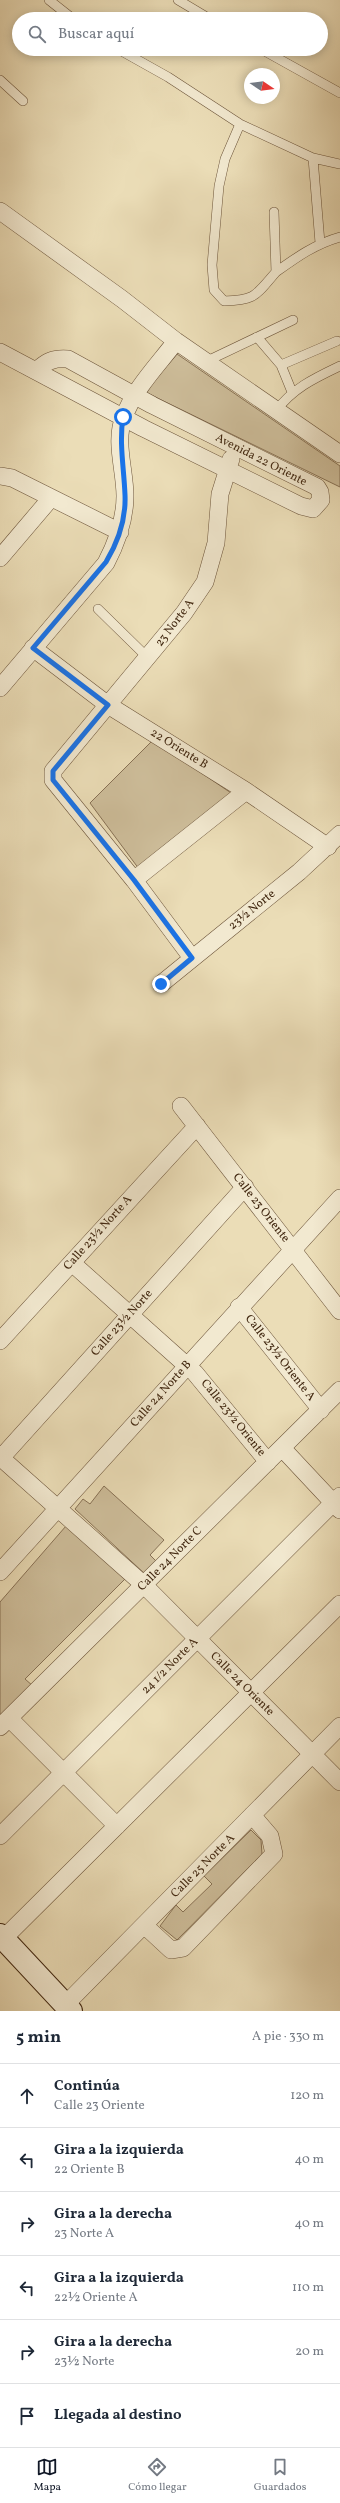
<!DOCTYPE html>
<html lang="es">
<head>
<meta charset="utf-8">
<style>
  :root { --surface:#fff; --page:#f6f6f7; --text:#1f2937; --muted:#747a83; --line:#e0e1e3; --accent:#111827 }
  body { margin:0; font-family:Vollkorn,serif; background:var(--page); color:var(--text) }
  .compass { position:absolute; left:244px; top:68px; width:36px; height:36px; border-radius:50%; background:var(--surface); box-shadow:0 2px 10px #0003; rotate:103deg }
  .stop { position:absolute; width:12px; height:12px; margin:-9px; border:3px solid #1a73e8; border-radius:50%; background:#fff }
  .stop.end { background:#1a73e8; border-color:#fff; box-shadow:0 1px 4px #0008 }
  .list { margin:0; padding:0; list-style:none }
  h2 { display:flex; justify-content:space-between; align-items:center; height:52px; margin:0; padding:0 16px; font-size:17px }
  h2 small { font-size:13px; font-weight:400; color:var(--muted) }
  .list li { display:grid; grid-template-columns:26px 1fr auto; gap:12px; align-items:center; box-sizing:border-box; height:64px; padding:0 16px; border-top:1px solid var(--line) }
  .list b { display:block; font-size:15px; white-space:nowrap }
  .list p { margin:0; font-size:13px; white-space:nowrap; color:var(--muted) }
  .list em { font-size:13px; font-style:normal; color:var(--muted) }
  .icon { flex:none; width:22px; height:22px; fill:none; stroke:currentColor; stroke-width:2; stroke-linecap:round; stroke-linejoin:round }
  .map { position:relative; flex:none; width:340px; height:2011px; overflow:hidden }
  .search { position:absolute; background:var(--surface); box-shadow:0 2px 10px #0003; left:12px; right:12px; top:12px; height:44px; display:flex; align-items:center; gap:10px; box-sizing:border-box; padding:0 14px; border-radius:22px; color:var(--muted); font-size:15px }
  .sheet { height:436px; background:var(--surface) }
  nav { display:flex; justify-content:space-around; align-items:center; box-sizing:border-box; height:56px; border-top:1px solid var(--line); background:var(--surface); font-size:11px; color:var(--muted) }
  nav a { display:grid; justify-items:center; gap:2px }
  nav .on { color:var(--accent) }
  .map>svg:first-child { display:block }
</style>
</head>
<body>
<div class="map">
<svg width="340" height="2011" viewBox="0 0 340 2011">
  <rect width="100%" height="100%" fill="#ebddb7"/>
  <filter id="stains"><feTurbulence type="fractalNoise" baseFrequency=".005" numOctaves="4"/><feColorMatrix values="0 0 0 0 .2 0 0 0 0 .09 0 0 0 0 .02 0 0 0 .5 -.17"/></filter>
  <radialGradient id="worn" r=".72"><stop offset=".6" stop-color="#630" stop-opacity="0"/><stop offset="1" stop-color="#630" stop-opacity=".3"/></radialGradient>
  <path fill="#cebe9b" stroke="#887256" d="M177 354 340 466V487L145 392Z
    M153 740 234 795 139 869 90 803Z
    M104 1486 164 1540 150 1555 157 1562 145 1574 75 1509 83 1499 90 1504Z
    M66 1526 125 1579 25 1679 33 1686 0 1718V1602Z
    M251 1830 261 1840 262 1854 177 1940 160 1926 176 1905 183 1912 212 1884 204 1876Z"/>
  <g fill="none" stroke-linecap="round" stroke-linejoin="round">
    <g stroke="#6c543a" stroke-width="10">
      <path id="lane" d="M49 0 73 19
        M178 0 210 19
        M118 49 168 77 240 124 225 159 219 186 212 265 214 290 224 301C256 300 255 296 276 272L274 212
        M261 49 340 93
        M0 80 23 101
        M240 124 313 158 320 243
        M313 158 340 164
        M276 272C297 257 315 244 340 237
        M257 337 281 365 337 341
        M205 362 293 320
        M281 365 292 392
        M276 411C293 388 315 378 340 366
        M98 609 146 656 145 661"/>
    </g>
    <g stroke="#6c543a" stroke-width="18">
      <path id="street" d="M0 211 122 299 176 341 340 454
        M0 352C48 377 95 403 143 428L301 506 313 509 321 500 320 492 317 487 152 405 68 359C53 358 47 361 36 371
        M0 476 12 478 120 532
        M0 558 51 498
        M33 648 108 705 246 791 328 847
        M0 688 106 563C117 542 125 519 125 496 125 470 114 441 124 417 134 389 158 365 176 341
        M134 880 246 791
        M192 958 134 880 53 780V771L184 613 205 582 216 543 220 494 231 459
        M161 984 299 872 340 834
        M181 1106 340 1311
        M72 1263 195 1373 268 1462
        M239 1307 321 1410
        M0 1341 197 1126
        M282 1448 340 1510
        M0 1457 144 1585 340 1782
        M0 1459 245 1187
        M0 1572 340 1198
        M9 1718 117 1826
        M0 1727 340 1390
        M0 1836 340 1496
        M144 1925 171 1950 183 1948 274 1854 270 1836 252 1815
        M4 1938 340 1604
        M65 2005 340 1726"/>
    </g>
    <g stroke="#412710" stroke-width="24">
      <path id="secondary" d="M0 1935 71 2011"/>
    </g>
    <use href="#lane" stroke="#f2e9d0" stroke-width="9"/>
    <use href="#street" stroke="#f2e9d0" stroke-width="17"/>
    <use href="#secondary" stroke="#f2e9d0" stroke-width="22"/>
  </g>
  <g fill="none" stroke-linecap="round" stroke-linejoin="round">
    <path stroke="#1a73e8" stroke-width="5" d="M123 417C119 444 124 468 125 495 126 519 118 542 106 562L33 648 108 705 53 771V780L134 880 192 958 161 984"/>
  </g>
  <g text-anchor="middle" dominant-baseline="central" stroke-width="3.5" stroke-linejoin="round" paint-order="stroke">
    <g font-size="12" fill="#412710" stroke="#f2e9d0">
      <text transform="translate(261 460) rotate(27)">Avenida 22 Oriente</text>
      <text transform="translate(175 623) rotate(-53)">23 Norte A</text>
      <text transform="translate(179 749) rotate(32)">22 Oriente B</text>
      <text transform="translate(252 910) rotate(-39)">23½ Norte</text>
      <text transform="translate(261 1208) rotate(52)">Calle 23 Oriente</text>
      <text transform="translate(98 1233) rotate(-48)">Calle 23½ Norte A</text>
      <text transform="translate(122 1323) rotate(-48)">Calle 23½ Norte</text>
      <text transform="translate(280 1358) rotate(52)">Calle 23½ Oriente A</text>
      <text transform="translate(161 1394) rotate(-48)">Calle 24 Norte B</text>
      <text transform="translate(233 1418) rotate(51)">Calle 23½ Oriente</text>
      <text transform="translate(170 1559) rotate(-45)">Calle 24 Norte C</text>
      <text transform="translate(170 1666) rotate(-45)">24 1/2 Norte A</text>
      <text transform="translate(242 1684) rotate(45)">Calle 24 Oriente</text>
      <text transform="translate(203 1866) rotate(-45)">Calle 25 Norte A</text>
    </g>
  </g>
  <rect width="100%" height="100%" filter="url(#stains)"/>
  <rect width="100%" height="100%" fill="url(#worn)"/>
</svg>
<svg class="compass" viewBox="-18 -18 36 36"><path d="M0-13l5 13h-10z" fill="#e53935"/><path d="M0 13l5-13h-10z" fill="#747a83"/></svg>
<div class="stop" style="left:123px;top:417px"></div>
<div class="stop end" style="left:161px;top:984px"></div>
<div class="search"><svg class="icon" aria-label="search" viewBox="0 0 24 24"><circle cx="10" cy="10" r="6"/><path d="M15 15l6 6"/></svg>Buscar aquí</div>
</div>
<section class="sheet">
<h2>5 min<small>A pie · 330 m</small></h2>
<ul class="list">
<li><svg class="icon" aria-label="ahead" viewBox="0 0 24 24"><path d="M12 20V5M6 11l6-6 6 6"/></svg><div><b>Continúa</b><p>Calle 23 Oriente</p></div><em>120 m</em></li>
<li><svg class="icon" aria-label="left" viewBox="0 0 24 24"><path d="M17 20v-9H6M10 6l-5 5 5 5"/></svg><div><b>Gira a la izquierda</b><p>22 Oriente B</p></div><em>40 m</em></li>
<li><svg class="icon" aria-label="right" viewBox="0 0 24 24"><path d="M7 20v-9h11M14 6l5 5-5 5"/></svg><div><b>Gira a la derecha</b><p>23 Norte A</p></div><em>40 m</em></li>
<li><svg class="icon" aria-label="left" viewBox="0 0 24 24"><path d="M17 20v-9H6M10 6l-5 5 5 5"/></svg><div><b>Gira a la izquierda</b><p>22½ Oriente A</p></div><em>110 m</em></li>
<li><svg class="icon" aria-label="right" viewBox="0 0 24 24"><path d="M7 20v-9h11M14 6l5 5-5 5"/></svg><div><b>Gira a la derecha</b><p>23½ Norte</p></div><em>20 m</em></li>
<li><svg class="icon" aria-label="arrive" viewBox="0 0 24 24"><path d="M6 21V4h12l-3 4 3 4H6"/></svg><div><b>Llegada al destino</b></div></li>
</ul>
</section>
<nav>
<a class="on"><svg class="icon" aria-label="map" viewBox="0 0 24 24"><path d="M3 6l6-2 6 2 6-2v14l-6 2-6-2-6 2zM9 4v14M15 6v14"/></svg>Mapa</a>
<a><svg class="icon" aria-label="directions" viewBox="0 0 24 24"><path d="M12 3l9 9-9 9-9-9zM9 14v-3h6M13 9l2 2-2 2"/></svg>Cómo llegar</a>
<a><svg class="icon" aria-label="saved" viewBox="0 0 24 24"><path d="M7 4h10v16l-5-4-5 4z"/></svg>Guardados</a>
</nav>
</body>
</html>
